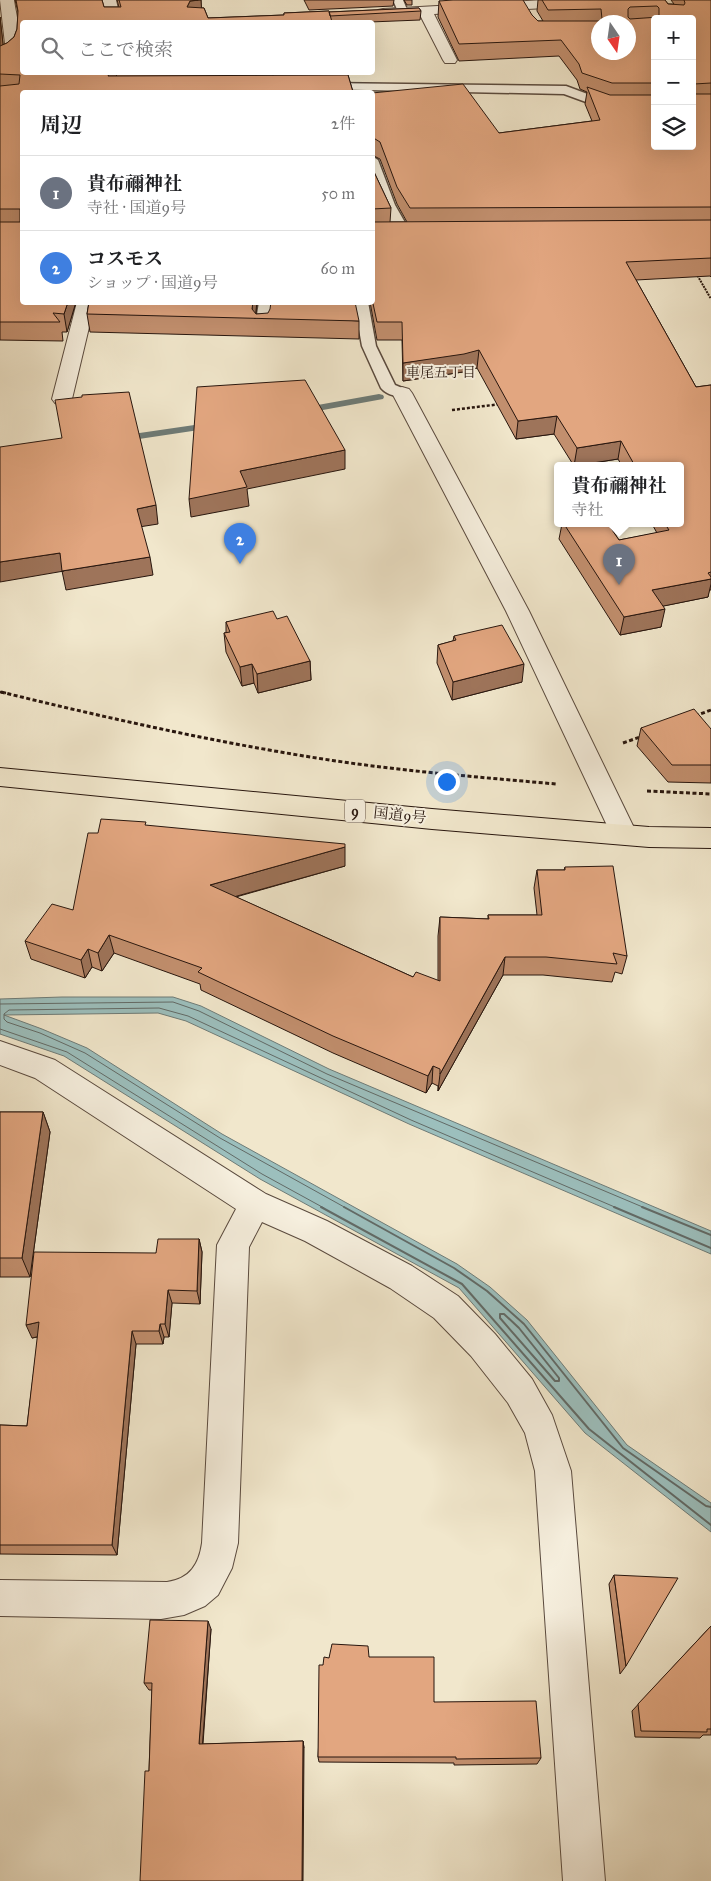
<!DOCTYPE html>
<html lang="ja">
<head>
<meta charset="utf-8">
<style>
  :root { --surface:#fff; --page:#f6f6f6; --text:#202124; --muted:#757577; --line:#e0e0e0; --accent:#7c3aed }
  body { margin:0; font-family:"IM FELL Great Primer","Noto Serif JP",serif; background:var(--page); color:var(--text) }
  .controls { position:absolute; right:15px; top:15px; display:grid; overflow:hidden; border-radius:5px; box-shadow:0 5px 20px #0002 }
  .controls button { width:45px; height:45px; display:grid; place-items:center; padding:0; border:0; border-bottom:1px solid var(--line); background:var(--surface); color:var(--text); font:25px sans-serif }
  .compass { position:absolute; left:591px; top:15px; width:45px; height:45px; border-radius:50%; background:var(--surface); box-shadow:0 5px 20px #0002; rotate:167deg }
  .you { position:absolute; left:446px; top:781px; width:18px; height:18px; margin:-12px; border:4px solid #fff; border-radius:50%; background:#1a73e8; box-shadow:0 0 0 8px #1a73e833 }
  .badge { display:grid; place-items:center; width:32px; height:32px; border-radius:50%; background:var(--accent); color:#fff; font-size:16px; font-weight:700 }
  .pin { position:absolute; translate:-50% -41px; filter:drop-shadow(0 1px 2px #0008) }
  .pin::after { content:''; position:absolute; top:26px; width:18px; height:15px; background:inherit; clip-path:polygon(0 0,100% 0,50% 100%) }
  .popup { position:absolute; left:554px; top:462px; width:130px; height:65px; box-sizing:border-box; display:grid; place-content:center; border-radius:5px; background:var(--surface); filter:drop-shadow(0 1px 4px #0005); font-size:16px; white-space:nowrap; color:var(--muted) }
  .popup b { font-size:19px; color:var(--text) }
  .popup::after { content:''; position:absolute; left:50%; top:100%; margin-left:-10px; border:10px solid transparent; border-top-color:var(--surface) }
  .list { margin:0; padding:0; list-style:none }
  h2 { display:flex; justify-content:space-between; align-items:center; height:65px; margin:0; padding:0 20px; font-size:21px }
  h2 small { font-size:16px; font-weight:400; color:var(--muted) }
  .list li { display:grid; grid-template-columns:32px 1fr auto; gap:15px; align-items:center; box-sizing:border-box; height:75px; padding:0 20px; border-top:1px solid var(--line) }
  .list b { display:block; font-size:19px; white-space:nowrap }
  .list p { margin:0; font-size:16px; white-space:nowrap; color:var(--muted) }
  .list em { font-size:16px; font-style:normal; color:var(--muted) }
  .icon { flex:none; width:28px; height:28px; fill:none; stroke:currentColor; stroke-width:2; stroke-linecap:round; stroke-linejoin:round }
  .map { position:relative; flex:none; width:711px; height:1881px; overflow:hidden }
  .search { position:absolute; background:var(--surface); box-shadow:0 5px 20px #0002; left:20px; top:20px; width:355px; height:55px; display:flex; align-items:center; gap:12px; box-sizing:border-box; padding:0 18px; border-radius:5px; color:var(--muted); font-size:19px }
  .panel { position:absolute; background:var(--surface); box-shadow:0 5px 20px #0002; left:20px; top:90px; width:355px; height:215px; border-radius:5px }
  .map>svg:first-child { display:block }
</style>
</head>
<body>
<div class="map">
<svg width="711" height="1881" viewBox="0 0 711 1881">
  <rect width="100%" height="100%" fill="#f1e7cc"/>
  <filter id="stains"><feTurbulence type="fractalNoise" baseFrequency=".004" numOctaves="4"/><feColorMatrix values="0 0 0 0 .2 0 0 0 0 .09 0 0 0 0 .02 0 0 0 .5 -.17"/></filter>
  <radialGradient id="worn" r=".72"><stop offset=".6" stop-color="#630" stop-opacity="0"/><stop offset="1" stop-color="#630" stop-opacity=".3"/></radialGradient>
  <path fill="#9cbfbd" stroke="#6e7b77" d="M62 997H173L201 1006 329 1069 711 1231V1254L409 1124 186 1021 158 1013 4 1015 42 1029 87 1048 222 1134 457 1264 490 1287 527 1320 627 1445 711 1503V1532L585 1433 459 1288 260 1179 64 1056 0 1034V999Z"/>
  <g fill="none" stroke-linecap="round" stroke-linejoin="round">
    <path stroke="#626a66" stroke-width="1" d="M0 1004 173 1002 199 1011 327 1074 645 1208
      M0 1029 67 1052 262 1174 324 1208
      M346 1208 220 1138 85 1053 40 1033 7 1022 4 1019V1014L9 1010 159 1008 188 1016 411 1120 617 1208"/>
    <path stroke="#626a66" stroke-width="2" d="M321 1207 462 1284 589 1429 711 1525
      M344 1207 454 1268 487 1291 524 1324 623 1448 706 1506 711 1507
      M614 1207 711 1248
      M642 1207 711 1235
      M500 1314H504L519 1328 559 1378V1381H555L500 1318Z"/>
    <path fill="#6e7b77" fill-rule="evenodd" d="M379 394 383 395 384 397 383 399 301 414 296 411 301 408Z
      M215 422 220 425 219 427 119 442 113 439 119 436Z"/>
    <g stroke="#5a4a3e" stroke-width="3">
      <path id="lane" d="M393 0H403L408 12 407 14H399Z
        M323 83 566 86 609 102H655V110H608L564 94 319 89 317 87 319 85Z
        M372 156 378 160 395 205 411 233 409 236H399C381 209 372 189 372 156Z
        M259 302H273L269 327 267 330H257L255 327Z
        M354 302H368L376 346 395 385 407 390 410 393 407 396C399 398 387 395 381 388L362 346Z"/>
    </g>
    <g stroke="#5a4a3e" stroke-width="2">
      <path id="street" d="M0 0H14C17 22 29 55 0 62V51L5 44Z
        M102 0H116L121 22H107Z
        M545 0H630L623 4 434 14 457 60 455 63H445L443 60 420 15 383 17 378 16 376 13 378 10 383 9Z
        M77 302H95L72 399 69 403 62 405 55 403 52 399Z
        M402 387 409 389 412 393 529 611 637 834 633 841 624 844 615 841 611 834 506 611 392 393 395 389Z
        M0 1041 55 1060 266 1194 327 1221 412 1266 458 1296 495 1334 532 1379 552 1415 571 1471 605 1881H563L535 1471 525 1433 508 1403 471 1356 434 1318 390 1288 305 1241 262 1222 249 1247 238 1543 232 1568 218 1595 205 1606 184 1615 161 1619 0 1616V1580L167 1582C190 1579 199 1564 202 1543L217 1245 236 1209 35 1078 0 1065Z"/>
    </g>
    <g stroke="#28160e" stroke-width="2">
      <path id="highway" d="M0 768 432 809 649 827 711 828V848L649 847 432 829 0 786Z"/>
    </g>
    <path stroke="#28160e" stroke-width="2" stroke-dasharray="2 1" stroke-linecap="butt" d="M696 273 711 299"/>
    <path stroke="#28160e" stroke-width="2.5" stroke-dasharray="3 2" stroke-linecap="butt" d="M452 410 501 404
      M0 692 6 693"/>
    <path stroke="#28160e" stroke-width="3" stroke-dasharray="4 2.5" stroke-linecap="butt" d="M1 692C107 718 214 742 323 759 400 771 478 777 556 784
      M695 716 711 710
      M623 743 643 736
      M647 791 711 794"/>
    <use href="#lane" fill="#f6efde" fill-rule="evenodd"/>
    <use href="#street" fill="#f6efde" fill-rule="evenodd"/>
    <use href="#highway" fill="#f1e7cc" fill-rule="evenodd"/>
  </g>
  <path fill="#c28f6e" stroke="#28160e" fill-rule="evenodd" d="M15 0H102L104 7H119L117 0H201V8H204L208 18 284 15V13L329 11V12L419 8 421 11 420 20 370 22H22V72H256V76H273V72H345V75H348L353 92H22V302H76L67 332H62L63 341 0 340V17L3 44 2 45 7 43 14 37 17 29 18 12Z
    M304 0H394L393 6 309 10Z
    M404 0H412V5H407Z
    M538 0H665L668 4H674L671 0H711V277L710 276 636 280 696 387 711 385V590H709L708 597 663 606 661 627 620 635 559 539 562 524H608L619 540 657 533 652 524H680V466H622L618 459 574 466 554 434 516 439 477 368 463 372 403 381 402 340H377L370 302H372V162L374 172 391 208 390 222H407L397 204 380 159 372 155V93L499 133 592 121 585 104 587 92 580 89 577 80 559 56 459 61 438 17 439 1 532 15 538 21H543L537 11ZM655 19 692 146H655Z
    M89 302H257L256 314 359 321V339L90 332 87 314Z
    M277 619 310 661 311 680 258 693 254 683 242 686 226 652 224 633H226V622Z
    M454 636 522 682 452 700 437 663 438 645 453 641Z
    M641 728 711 729V783L668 782 637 746Z
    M147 826 345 866 236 897 413 977 438 981V936L440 917 488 919V915H537L534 888 537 870H564L565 867 627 956 622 974 615 972 612 982 543 975H503L438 1091V1086L432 1083 426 1093 333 1053 201 990 200 984 114 953 102 971 92 967 85 978 31 959 25 941 73 910Z
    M0 1112H43L50 1132 30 1277H0Z
    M199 1239 202 1252 200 1304 172 1303 169 1337H164L163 1344H136L117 1555 0 1554V1425L27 1426 38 1337 32 1338 156 1253Z
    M614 1575 626 1666 620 1674 609 1584Z
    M711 1626V1735H703L700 1738 635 1737 632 1711Z
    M211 1629 203 1744 303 1741 304 1748 149 1771 152 1690H149L144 1683Z
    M369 1657 434 1702 541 1758 537 1764 454 1765V1763L319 1762 318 1757 323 1665 329 1658Z"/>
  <path fill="#9e745a" stroke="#28160e" d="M201 0 202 16 187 7 190 1Z
    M0 17 3 44 0 48Z
    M111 72H116L118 86 108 76 109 74Z
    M68 302H76L67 332 64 314Z
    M253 302H257L255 319 252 309Z
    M479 350 477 368 463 372 403 381V363Z
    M557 416 554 434 516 439 518 421Z
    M621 441 618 459 574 466 577 448Z
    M345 450V469L247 489 249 506 191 517 189 499 240 471Z
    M156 505 158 524 139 527 137 509Z
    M60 553 64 571 0 582V562Z
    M150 557 153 575 66 590 62 571Z
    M711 579V584L708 597 649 609 652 590Z
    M665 609 661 627 620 635 624 617Z
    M310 661 311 680 258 693 257 674Z
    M252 664 254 683 242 686 240 667Z
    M524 664 522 682 452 700 453 682Z
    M345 847V866L212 903 210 885Z
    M109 935 114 953 102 971 98 953Z
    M88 949 92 967 85 978 81 960Z
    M505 957 503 975 438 1091 440 1074Z
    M433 1066 432 1083 426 1093 428 1076Z
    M43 1112 50 1132 30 1277 22 1258Z
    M199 1239 202 1252 200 1304 197 1291Z
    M168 1290 172 1303 169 1337 165 1324Z
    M39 1322 45 1335 32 1338 26 1325Z
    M160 1324 164 1337 163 1344 159 1331Z
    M132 1331 136 1344 117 1555 112 1545Z
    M208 1621 211 1629 202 1750 199 1744Z
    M303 1741 304 1748 303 1881H302Z"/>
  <path fill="#e2a680" stroke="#28160e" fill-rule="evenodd" d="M16 0H102L104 7H121L119 0H198L190 1 187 7 204 8 208 18 284 15V13L329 11 332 22H22V72H111L109 74 108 76 348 75 353 92H22V302H68L64 314 53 313 60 322H0V222H20V209H0V86L19 84 20 75 0 74V46L7 43 14 37 17 29 18 11Z
    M453 0H523L532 15 538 21H600L602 19 601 9 548 10 542 0H665L668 4 684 5 685 3 684 0H711V83L694 84V94H711V207L410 208 397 187 380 142 372 137V93L463 84 499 133 600 120 587 87 610 95H655V146H692V19H655V83H612L582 73 579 64 561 40 459 44 439 1ZM657 6 659 8V17L630 19 628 17V9L630 7ZM598 22H628V52H598Z
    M419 8 421 11 330 16 329 12Z
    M372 162 374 172 391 208 372 209Z
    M711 220V258L626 262 696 387 711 385V572L708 573 711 577V579L652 590 665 609 624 617 564 524H608L619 540 669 530 665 524H680V466H635L621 441 577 448 557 416 518 421 479 350 464 354 403 363 402 322H377L372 299V222Z
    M89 302H253L252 309 256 314 268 313 270 309 271 302H355L359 321 87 314Z
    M305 380 345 450 240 471 247 487 189 499 197 387Z
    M129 392 156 505 137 509 150 557 62 571 60 553 0 562V447L62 438 55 400 82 397V395Z
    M273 611 277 619 287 616 310 661 257 674 252 664 240 667 224 633 230 632 226 622Z
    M502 625 524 664 453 682 438 645 456 640 454 636Z
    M694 709 711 729V765H672L641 728Z
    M101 819 146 822 145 825 345 844V847L210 885 413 977 416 972 440 981V917L489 919 488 915H542L537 870H565V867L613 866 627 956 613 953 617 964 546 957H505L440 1074V1069L433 1066 428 1076 333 1036 198 972 202 968 109 935 98 953 88 949 81 960 25 941 52 904 73 910 88 833H98Z
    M0 1112H43L22 1258H0Z
    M158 1239H199L197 1291 168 1290 165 1324H160L159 1331H132L112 1545H0V1425L27 1426 39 1322 26 1325 34 1252 156 1253Z
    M614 1575 678 1578 626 1666Z
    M150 1620 208 1621 199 1744 303 1741 302 1881H140L145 1771H149L152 1683H144Z
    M711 1626V1729H707V1732L641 1731 638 1704Z
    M332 1644 368 1646 369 1657H434V1702L536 1701 541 1758 456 1759V1757H318L319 1665H323L324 1657 329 1658Z"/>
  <g text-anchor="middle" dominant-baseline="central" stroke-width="4" stroke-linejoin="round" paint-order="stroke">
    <g font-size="14" fill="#28160e" stroke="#f6efde">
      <text x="441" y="372">車尾五丁目</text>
    </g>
    <rect fill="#f6efde" stroke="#66574c" stroke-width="1" x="345" y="799.5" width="20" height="23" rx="4"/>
    <g font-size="14" font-weight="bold" fill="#28160e">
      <text x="355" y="811">9</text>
    </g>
    <g font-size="15" fill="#28160e" stroke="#f6efde">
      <text transform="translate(400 815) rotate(6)">国道9号</text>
    </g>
  </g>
  <rect width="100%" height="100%" filter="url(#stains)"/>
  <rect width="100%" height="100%" fill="url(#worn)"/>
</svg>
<div class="controls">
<button>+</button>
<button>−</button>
<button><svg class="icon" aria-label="layers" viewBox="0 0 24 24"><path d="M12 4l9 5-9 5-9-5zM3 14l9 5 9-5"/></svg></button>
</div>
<svg class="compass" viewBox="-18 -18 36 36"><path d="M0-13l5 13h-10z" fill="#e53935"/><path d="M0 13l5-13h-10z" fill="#757577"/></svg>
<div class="you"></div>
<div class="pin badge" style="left:619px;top:585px;background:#6b7280">1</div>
<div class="popup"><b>貴布禰神社</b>寺社</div>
<div class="pin badge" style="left:240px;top:564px;background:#3f7fe0">2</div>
<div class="search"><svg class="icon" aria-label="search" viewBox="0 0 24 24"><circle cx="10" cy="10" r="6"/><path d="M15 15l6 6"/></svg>ここで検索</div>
<section class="panel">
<h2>周辺<small>2件</small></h2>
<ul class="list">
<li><span class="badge" style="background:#6b7280">1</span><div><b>貴布禰神社</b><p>寺社 · 国道9号</p></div><em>50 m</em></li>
<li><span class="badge" style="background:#3f7fe0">2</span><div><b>コスモス</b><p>ショップ · 国道9号</p></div><em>60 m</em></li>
</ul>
</section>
</div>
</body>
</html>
